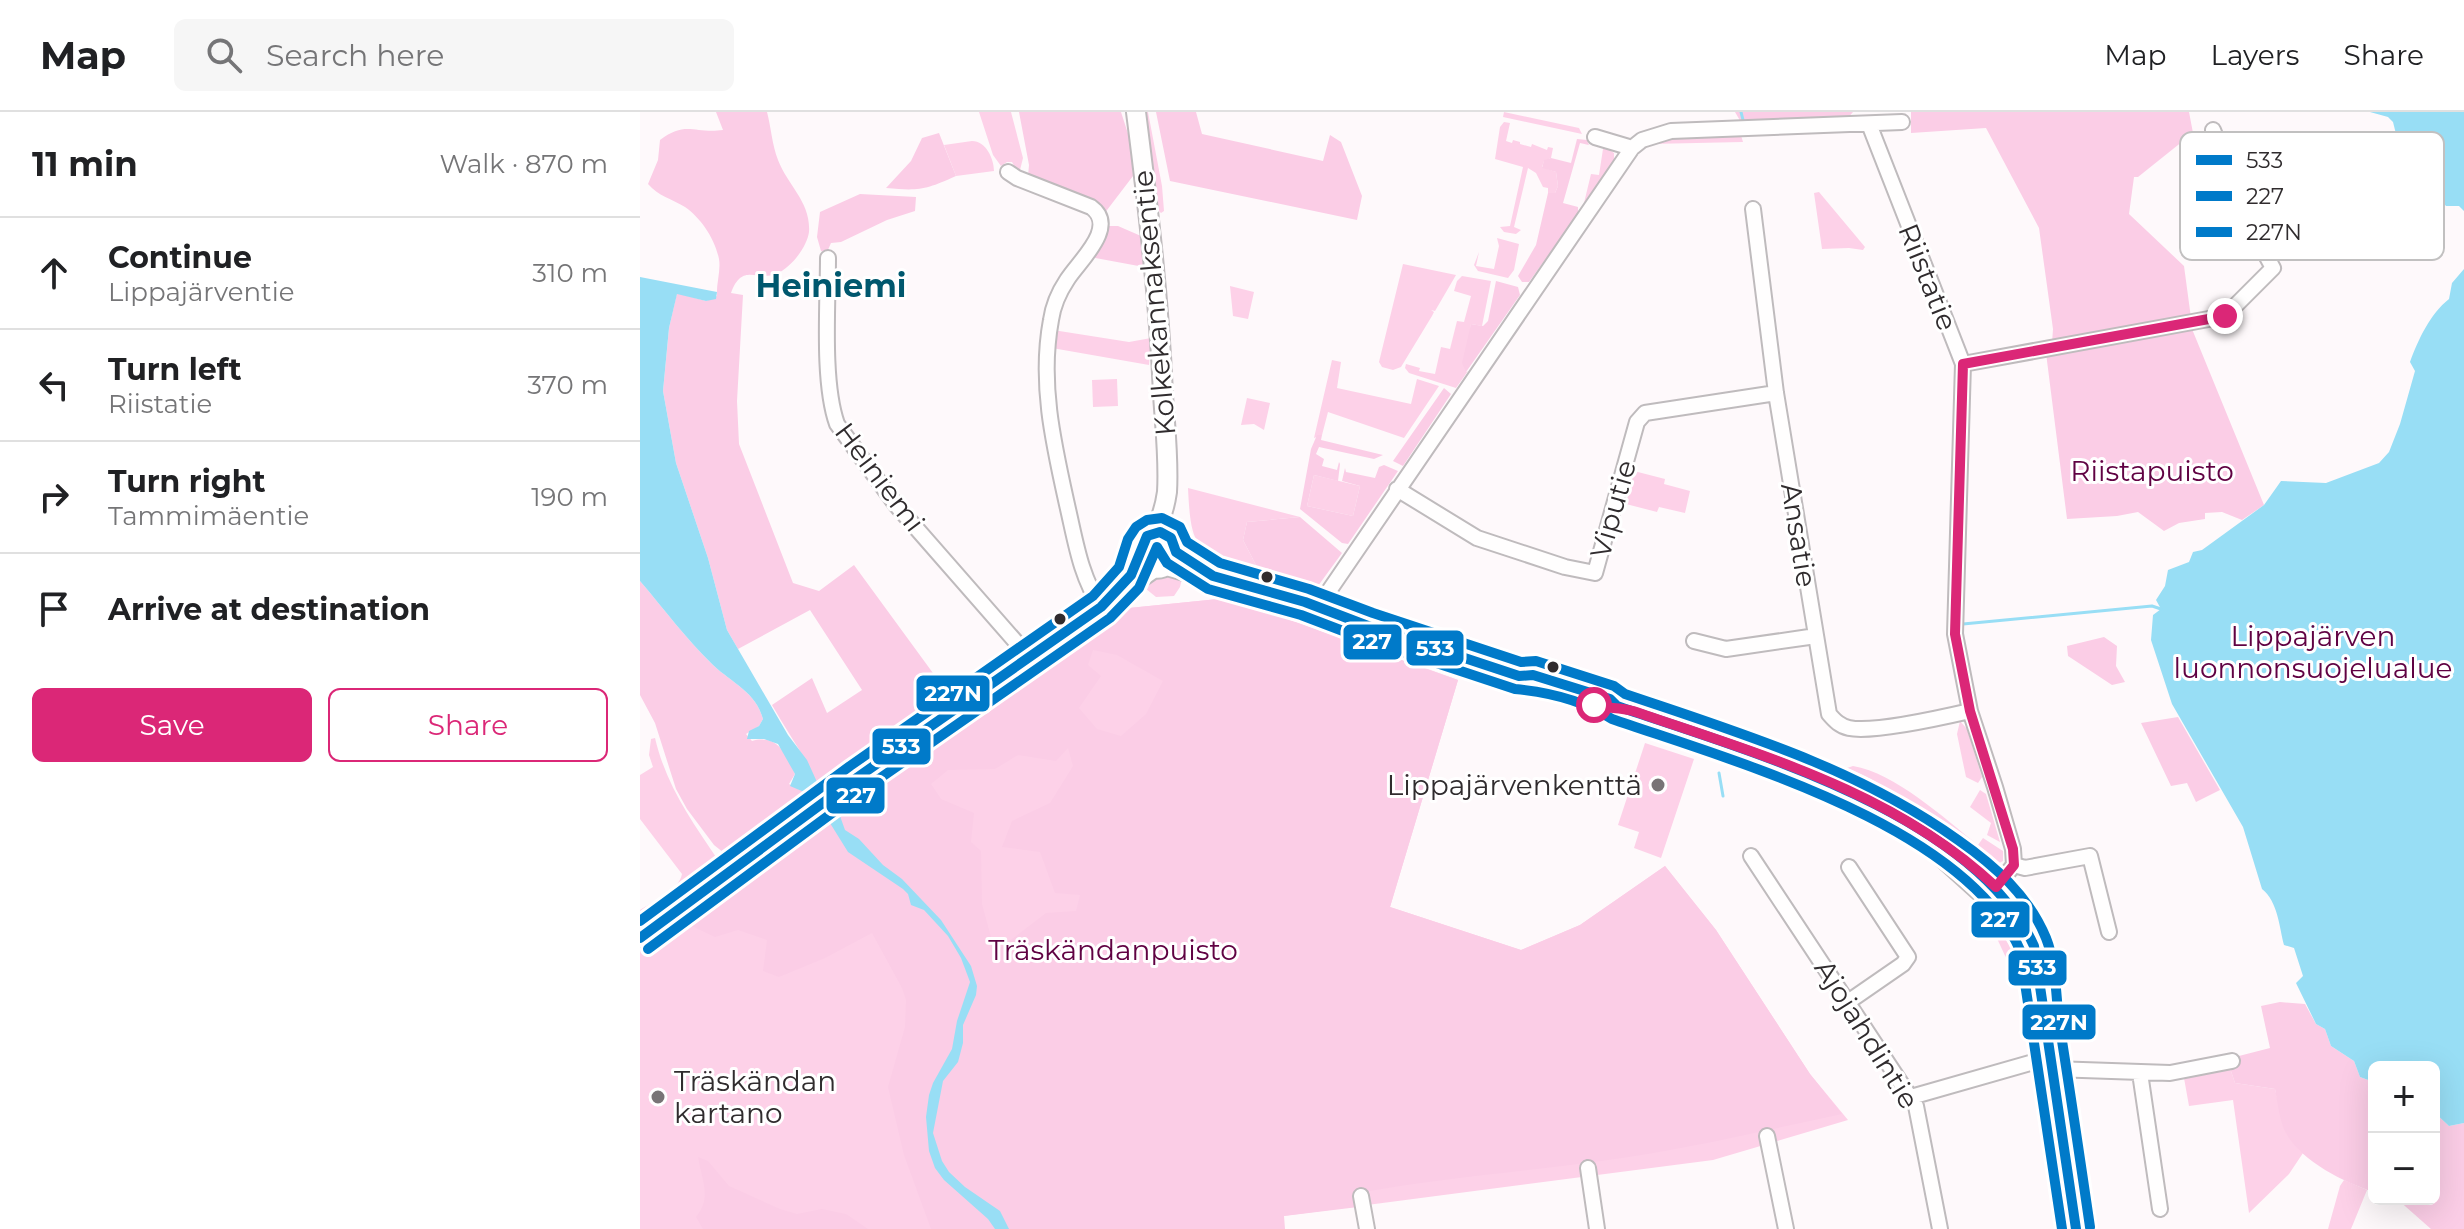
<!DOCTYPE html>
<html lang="en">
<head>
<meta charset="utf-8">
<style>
  :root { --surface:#fff; --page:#f6f6f6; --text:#202124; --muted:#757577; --line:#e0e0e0; --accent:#db2777 }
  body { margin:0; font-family:Montserrat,sans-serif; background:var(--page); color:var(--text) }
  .controls { position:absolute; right:24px; bottom:24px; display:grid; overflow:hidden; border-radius:12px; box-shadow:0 8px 32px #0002 }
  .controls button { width:72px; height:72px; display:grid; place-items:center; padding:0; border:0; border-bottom:2px solid var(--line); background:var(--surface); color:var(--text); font:40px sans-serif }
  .stop { position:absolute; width:24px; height:24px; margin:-18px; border:6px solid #db2777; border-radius:50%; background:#fff }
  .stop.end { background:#db2777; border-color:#fff; box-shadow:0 2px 8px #0008 }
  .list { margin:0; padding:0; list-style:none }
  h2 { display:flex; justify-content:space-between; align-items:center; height:104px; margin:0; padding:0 32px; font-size:34px }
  h2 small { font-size:26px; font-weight:400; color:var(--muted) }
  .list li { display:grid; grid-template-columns:52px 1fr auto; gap:24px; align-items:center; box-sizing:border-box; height:112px; padding:0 32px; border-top:2px solid var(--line) }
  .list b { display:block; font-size:30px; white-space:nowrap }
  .list p { margin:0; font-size:26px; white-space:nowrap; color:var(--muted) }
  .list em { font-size:26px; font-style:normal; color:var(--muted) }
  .actions { display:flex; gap:16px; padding:24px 32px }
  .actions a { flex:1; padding:18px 0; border:2px solid var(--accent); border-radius:12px; text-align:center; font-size:28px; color:var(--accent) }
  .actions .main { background:var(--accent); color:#fff }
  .icon { flex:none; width:44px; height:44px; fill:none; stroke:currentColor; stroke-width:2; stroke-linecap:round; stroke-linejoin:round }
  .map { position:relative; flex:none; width:1824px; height:1117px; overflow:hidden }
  header { display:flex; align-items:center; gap:48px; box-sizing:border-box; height:112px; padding:0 40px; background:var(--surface); border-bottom:2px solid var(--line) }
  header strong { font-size:38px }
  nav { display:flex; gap:44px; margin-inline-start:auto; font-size:28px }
  .search { width:560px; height:72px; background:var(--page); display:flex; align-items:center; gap:20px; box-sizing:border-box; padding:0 28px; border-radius:12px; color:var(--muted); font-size:30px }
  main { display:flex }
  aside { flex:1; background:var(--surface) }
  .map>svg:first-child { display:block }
</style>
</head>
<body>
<header>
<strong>Map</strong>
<div class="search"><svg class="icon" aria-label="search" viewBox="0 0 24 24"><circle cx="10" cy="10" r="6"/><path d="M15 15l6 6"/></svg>Search here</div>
<nav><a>Map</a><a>Layers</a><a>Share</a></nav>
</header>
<main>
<aside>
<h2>11 min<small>Walk · 870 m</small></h2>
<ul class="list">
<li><svg class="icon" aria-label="ahead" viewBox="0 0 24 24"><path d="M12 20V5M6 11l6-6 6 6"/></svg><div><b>Continue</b><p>Lippajärventie</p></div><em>310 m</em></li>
<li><svg class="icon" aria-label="left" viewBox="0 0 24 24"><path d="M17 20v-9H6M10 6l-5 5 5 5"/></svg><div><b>Turn left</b><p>Riistatie</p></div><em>370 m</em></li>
<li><svg class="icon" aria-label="right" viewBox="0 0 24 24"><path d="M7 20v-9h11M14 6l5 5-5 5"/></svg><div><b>Turn right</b><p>Tammimäentie</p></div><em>190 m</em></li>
<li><svg class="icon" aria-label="arrive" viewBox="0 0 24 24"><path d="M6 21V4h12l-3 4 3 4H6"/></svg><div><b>Arrive at destination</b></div></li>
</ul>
<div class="actions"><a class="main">Save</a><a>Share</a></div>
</aside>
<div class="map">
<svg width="1824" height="1117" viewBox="0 0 1824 1117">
  <rect width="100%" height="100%" fill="#fef9fb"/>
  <path fill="#fdd1e8" d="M339 0H371L383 46 379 62 372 50H367L361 54 353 43Z
    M503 0H508L522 74 524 99 521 101 516 96Z
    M864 0 939 16 942 22 863 5Z
    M864 10 870 11 866 29 872 31 873 28 880 30V32L891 35 892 32 907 38 908 35 913 36 911 46 904 49 902 55 916 60 918 74 915 81H908V76L903 75 896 61 888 56 874 115 881 118 876 122 864 120 860 115 870 114 883 55 855 47 860 15Z
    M1100 20 1103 30 1010 32 1019 25Z
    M332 29C346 29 354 47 354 59L316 64 304 33Z
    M967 36 974 41V49L944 91 951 62 959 63 963 37Z
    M1179 80 1225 135 1223 138 1209 136 1182 137 1174 81Z
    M857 126 879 132 874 158 868 166 838 159 834 153 839 140 836 154 854 157 859 134Z
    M763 152 816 163 795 199 791 198 794 200 792 204 761 255 753 258 742 255 739 250Z
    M822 164 851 169 842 214 831 212 826 260 828 259 816 276 769 261 765 256 766 252 780 256 779 259 795 262 801 235 810 237 817 209 824 210 831 184 814 179 817 169Z
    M590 174 614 180 608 207 593 204Z
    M413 218 489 230 511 226 509 253 412 236Z
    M692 248 701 250 697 276 771 292 777 267 799 274 764 326 688 300 682 323 674 326Z
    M477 267 478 294 453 295 452 268Z
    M607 286 630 291 624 318 614 312 601 313Z
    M994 359 1025 367 1024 372 1050 379 1045 401 1019 395 1017 400 986 392Z
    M674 363 720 374 713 404 667 394Z
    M548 376 660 405 607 410 603 428 617 455C556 441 551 439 548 376Z
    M543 462 540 475 534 484 516 485 500 472 514 464Z
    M588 486 818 568 750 795 881 838 940 813 1025 754 1076 818 1170 962 1208 1008 1073 1048 643 1104 587 1117H0V838L178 705 462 508 489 496Z
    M990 586 1191 655 1189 661 988 591Z
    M1320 609 1327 617 1342 665 1338 671 1326 665 1317 622Z
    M1008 619 1074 641 1076 643 1072 647 1006 626Z
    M15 626C26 673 51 708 78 748L0 807V798C14 789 39 778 42 762L0 707V663L13 655 9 643 11 627Z
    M1005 631 1054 647 1021 746 994 736 999 720 978 713Z
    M1213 654C1255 661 1304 706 1338 733L1343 726 1363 739V749L1352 755 1342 753C1298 718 1261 677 1207 656Z
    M1340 678 1346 682 1360 730 1347 723 1351 711 1330 695Z
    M167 686 169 690 0 819V813Z
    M1361 802C1394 845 1395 885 1402 936L1397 943 1393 928V904L1354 820Z
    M1590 956 1595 971 1635 977 1644 1016 1663 1041 1649 1062 1609 1101 1593 988 1549 994 1544 966Z
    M1704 1068 1727 1078 1711 1117H1688L1700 1074Z"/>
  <path fill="#fbcde6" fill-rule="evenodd" d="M76 0H127C131 15 132 33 138 48 148 74 171 90 169 120 167 135 151 156 136 162 116 169 102 151 91 181L103 183 97 289 99 332 153 471 179 479 214 453 309 583 177 671C165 644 147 620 132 593L172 566 187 601 222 578 170 498 98 537 87 518 68 446 36 351 23 279 29 216 37 181 66 189 77 184C76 172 81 159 79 147 75 127 61 106 45 95 32 87 18 84 8 72L18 48 20 28C46 8 54 22 83 18Z
    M379 0H481L491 31 493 64 464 102 388 64 389 53Z
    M516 0H556L562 22 683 49 690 23 701 30 722 84 717 108 530 69Z
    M1095 0H1213L1206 8 1102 12Z
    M1271 0H1549L1553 21 1498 65H1494L1489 102 1544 154 1551 206 1412 231 1413 217 1399 116 1346 16 1271 21Z
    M299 21 316 64C285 78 279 79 246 76L271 49 282 26Z
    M937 27 947 28 949 33 940 31 923 91 938 95V102L889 170H882L878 164 896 133 908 81H915L918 74 916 60 902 56 904 48 911 46 931 51Z
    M220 82 276 85 275 99 247 108 201 130 191 131 187 140 181 139 177 125 180 100Z
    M465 114H478L501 124 504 155 450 145Z
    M856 169 878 175 880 183 826 260 822 251 831 212 843 214 848 209Z
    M1552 217 1624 393 1602 408 1582 400 1565 401V407L1539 411 1524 419 1498 400 1477 404 1427 407 1406 241Z
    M804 276 811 282 763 354 753 349Z
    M677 323H682L681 328 743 343 734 347 679 335 676 342 684 347 682 354 697 358 699 350 700 352 698 369 674 363 667 394 713 404 720 374 702 369 705 356 706 360 735 366 739 355 744 353 758 359 708 432 702 431 660 397 671 337Z
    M660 405 702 441 678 474 617 455 603 428 607 410Z
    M0 469C24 497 47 528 73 553 92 571 116 580 123 607L119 614 106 622 112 629C138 622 146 642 155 662L149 672 164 680 84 741 74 733 47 697 36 677 15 611 0 583Z
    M588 486 818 568 750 795 881 838 940 813 1025 754 1076 818 1170 962 1202 1002C1122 1019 1043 1038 961 1049 880 1060 799 1066 718 1081V1095L644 1104 645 1117H291L264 1043 248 975 265 915 266 888 262 876 232 821 185 846 139 865 123 859 127 828 98 818 75 825 41 809 178 705 462 508 489 496ZM453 538 477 543 523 569 506 602 481 624 457 617 439 596 461 564 448 553ZM428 636 433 654 410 691 372 709 362 735 400 740 415 781 440 783 436 799 406 801 355 840 342 792 341 739 331 730 334 701 301 687 291 672 308 658 355 657 378 643 416 649Z
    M1464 525 1477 534 1476 554 1485 570 1472 573 1428 544 1427 534Z
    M1538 605 1580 678 1556 690 1547 671 1531 674 1501 611Z
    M1640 890 1665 892 1676 912 1685 917 1691 934 1714 949 1720 965 1731 969 1734 973V1080C1703 1070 1656 1047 1643 1015 1639 1003 1637 989 1635 977L1595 971 1590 956 1595 945 1630 936 1621 894Z
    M1794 1000 1809 1014 1824 1011V1117H1791L1757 1087H1794Z
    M58 1045 68 1049 89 1074 140 1097 157 1102 182 1097 206 1102 228 1117H63L56 1105C72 1085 62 1069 58 1045Z"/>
  <path fill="#98def5" d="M1730 0H1824V99L1819 94H1806L1773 55 1759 34 1753 10 1748 5Z
    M1824 157V1011L1809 1014 1794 1000V955H1734V973L1731 969 1720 965 1714 949 1691 934 1685 917 1676 912 1656 871 1663 864 1654 836 1644 833C1639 814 1638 790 1622 777L1603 715 1532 592 1511 528 1513 503 1521 497 1516 488 1525 474 1528 458 1549 450 1553 440 1562 438 1624 393 1641 369 1686 371 1739 351 1749 340 1760 312 1775 259 1770 250C1778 228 1790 202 1809 187L1812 171Z
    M0 165 77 180 76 187 66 189 37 182 29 216 23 279 36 351 68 446 87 518 148 623 167 648 187 692 200 704 205 718 219 727 243 753 262 767 301 808 331 854 337 874 336 883 323 913V931L318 950 303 969 293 1021 302 1049 309 1060 325 1075 360 1099 369 1117H355L348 1107 304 1068 295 1056 289 1039 286 1005 289 983 293 971 312 937 317 909 330 870 321 846 308 824 284 798 271 793 268 782 263 777 208 740 185 703 164 680 150 674 155 662 138 632 124 627H107L109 619 119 614 123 607C116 580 92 571 73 553 47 528 24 497 0 469Z"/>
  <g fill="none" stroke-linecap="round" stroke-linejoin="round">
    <path stroke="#98def5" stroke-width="3" d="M1101 0 1104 12
      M1323 512 1512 494 1521 497
      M1079 661 1083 684"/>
    <g stroke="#bfbbbd" stroke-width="18">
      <path id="minor" d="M1229 12 1323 252 1315 522 1330 599 1355 675 1373 737 1374 753 1351 781
        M955 25 992 36
        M368 60 377 66 451 95C479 115 438 150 427 168 419 180 413 194 411 208 399 272 414 334 428 397 436 432 441 465 461 495
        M1113 97 1136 281 1189 602C1195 609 1200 614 1209 616 1232 621 1304 605 1330 599
        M188 146C188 192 182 270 197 312L256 393 390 546
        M1323 252 1585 204 1633 156 1615 123 1573 18
        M757 377 837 426 925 455 955 461 997 310 1005 301 1136 281
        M678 495 992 36 1002 28 1031 19 1262 10
        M1054 529 1086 537 1176 524
        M1111 744 1276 994 1300 1117
        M1374 753 1385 756 1450 744 1469 820
        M1208 890 1263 852 1268 845 1209 755
        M1413 957 1530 961 1592 949
        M1500 961 1520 1097
        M1271 985 1411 945
        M1127 1024 1146 1117
        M948 1056 957 1117
        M721 1084 727 1117"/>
    </g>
    <g stroke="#bfbbbd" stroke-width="22">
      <path id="major" d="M496 0C508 94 519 187 523 282 525 314 529 348 527 380 525 394 521 410 512 420
        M527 454 558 463 573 464C677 492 777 531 879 564L889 571
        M482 472C486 467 491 462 495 456 503 439 494 414 526 422L535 433C537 450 524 461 508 455L499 443
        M879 564 893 563 961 584 970 587 977 594C1096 636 1220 667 1321 747 1353 772 1379 795 1394 834L1436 1117
        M1291 735 1364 801
        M0 826 218 665 513 457"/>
    </g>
    <use href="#minor" stroke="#fffefe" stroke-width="14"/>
    <use href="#major" stroke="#fffefe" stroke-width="18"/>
    <g stroke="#fff" stroke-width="16">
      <path id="bus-1" d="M0 826 218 665 461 495 491 463 507 424 520 420 531 426 536 440 573 464 665 490 728 514 879 564 893 563 970 587 977 594C1105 638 1335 701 1394 834L1436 1117"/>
    </g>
    <g stroke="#fff" stroke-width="16">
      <path id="bus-2" d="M8 837 226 676 470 506 499 476 517 435 527 451 568 477 661 503 724 527 875 577C908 580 944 589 972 607 1093 649 1325 713 1380 838L1422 1117"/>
    </g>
    <g stroke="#fff" stroke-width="16">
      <path id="bus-3" d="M0 809 210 654 453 484 479 455 488 427 496 415 507 408 522 406 540 415 547 430 580 451 669 477 733 501 881 550 896 549 974 574 985 582C1100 621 1217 656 1318 728 1354 753 1389 784 1406 826 1416 851 1416 884 1419 910 1430 978 1440 1047 1450 1115"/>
    </g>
    <use href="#bus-1" stroke="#007ac9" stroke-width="10"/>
    <use href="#bus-2" stroke="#007ac9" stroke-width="10"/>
    <use href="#bus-3" stroke="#007ac9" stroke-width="10"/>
  </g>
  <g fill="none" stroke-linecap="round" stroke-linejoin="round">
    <path stroke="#db2777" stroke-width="10" d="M954 593C968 597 978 595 993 599 1121 643 1255 680 1356 775L1374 753 1373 737 1330 599 1315 522 1323 252 1585 204"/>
  </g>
  <g fill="#302c2e" stroke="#fff" stroke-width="3">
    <circle cx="627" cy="465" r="7"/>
    <circle cx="420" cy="507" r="7"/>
    <circle cx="913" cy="555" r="7"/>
  </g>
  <g fill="#787476" stroke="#fff" stroke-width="3">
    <circle cx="1018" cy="673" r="8"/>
    <circle cx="18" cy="985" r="8"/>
  </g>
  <g text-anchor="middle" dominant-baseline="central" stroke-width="6" stroke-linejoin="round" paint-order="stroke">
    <g font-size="28" fill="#302c2e" stroke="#fff">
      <text transform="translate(1288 165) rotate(68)">Riistatie</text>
      <text transform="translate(514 191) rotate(-95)">Kolkekannaksentie</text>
      <text transform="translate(240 365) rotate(53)">Heiniemi</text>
      <text transform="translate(973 397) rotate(-74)">Viputie</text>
      <text transform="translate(1159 423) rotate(81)">Ansatie</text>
      <text transform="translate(1227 922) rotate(58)">Ajojahdintie</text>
    </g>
    <g font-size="28" fill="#600243" stroke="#fff">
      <text x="1512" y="359">Riistapuisto</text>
      <text x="1673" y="524">Lippajärven<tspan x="1673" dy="32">luonnonsuojelualue</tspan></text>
      <text x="473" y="838">Träskändanpuisto</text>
    </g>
    <g font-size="28" fill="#302c2e" stroke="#fff" text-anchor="end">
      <text x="1002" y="673">Lippajärvenkenttä</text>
      <text x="34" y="969" text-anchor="start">Träskändan<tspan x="34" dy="32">kartano</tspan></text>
    </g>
    <g font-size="32" font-weight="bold" fill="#00586e" stroke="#fff">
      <text x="191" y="173">Heiniemi</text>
    </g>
  </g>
  <rect x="1540" y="20" width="264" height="128" rx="12" fill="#fff" stroke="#c1c0c0" stroke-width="2"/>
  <rect x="1556" y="43" width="36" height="10" fill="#007ac9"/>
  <rect x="1556" y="79" width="36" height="10" fill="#007ac9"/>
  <rect x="1556" y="115" width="36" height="10" fill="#007ac9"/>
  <g font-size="22" fill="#302c2e">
    <text x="1606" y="56">533</text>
    <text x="1606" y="92">227</text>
    <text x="1606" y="128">227N</text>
  </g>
  <g stroke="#fff" stroke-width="3">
    <rect x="702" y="511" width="61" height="38" rx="8" fill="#007ac9"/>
    <rect x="765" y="517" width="60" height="38" rx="8" fill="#007ac9"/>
    <rect x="275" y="562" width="76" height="39" rx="8" fill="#007ac9"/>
    <rect x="231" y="615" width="61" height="39" rx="8" fill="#007ac9"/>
    <rect x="185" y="664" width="61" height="39" rx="8" fill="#007ac9"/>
    <rect x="1330" y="788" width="61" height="39" rx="8" fill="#007ac9"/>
    <rect x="1367" y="837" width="61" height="38" rx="8" fill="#007ac9"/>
    <rect x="1381" y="891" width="76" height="38" rx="8" fill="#007ac9"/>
  </g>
  <g font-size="22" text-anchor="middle" font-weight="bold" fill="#fff">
    <text x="732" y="537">227</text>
    <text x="795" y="544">533</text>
    <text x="313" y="589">227N</text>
    <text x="261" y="642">533</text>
    <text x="216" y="691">227</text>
    <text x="1360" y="815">227</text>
    <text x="1397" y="863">533</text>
    <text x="1419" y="918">227N</text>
  </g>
</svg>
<div class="controls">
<button>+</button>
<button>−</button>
</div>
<div class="stop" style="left:954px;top:593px"></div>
<div class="stop end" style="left:1585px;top:204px"></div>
</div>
</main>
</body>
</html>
